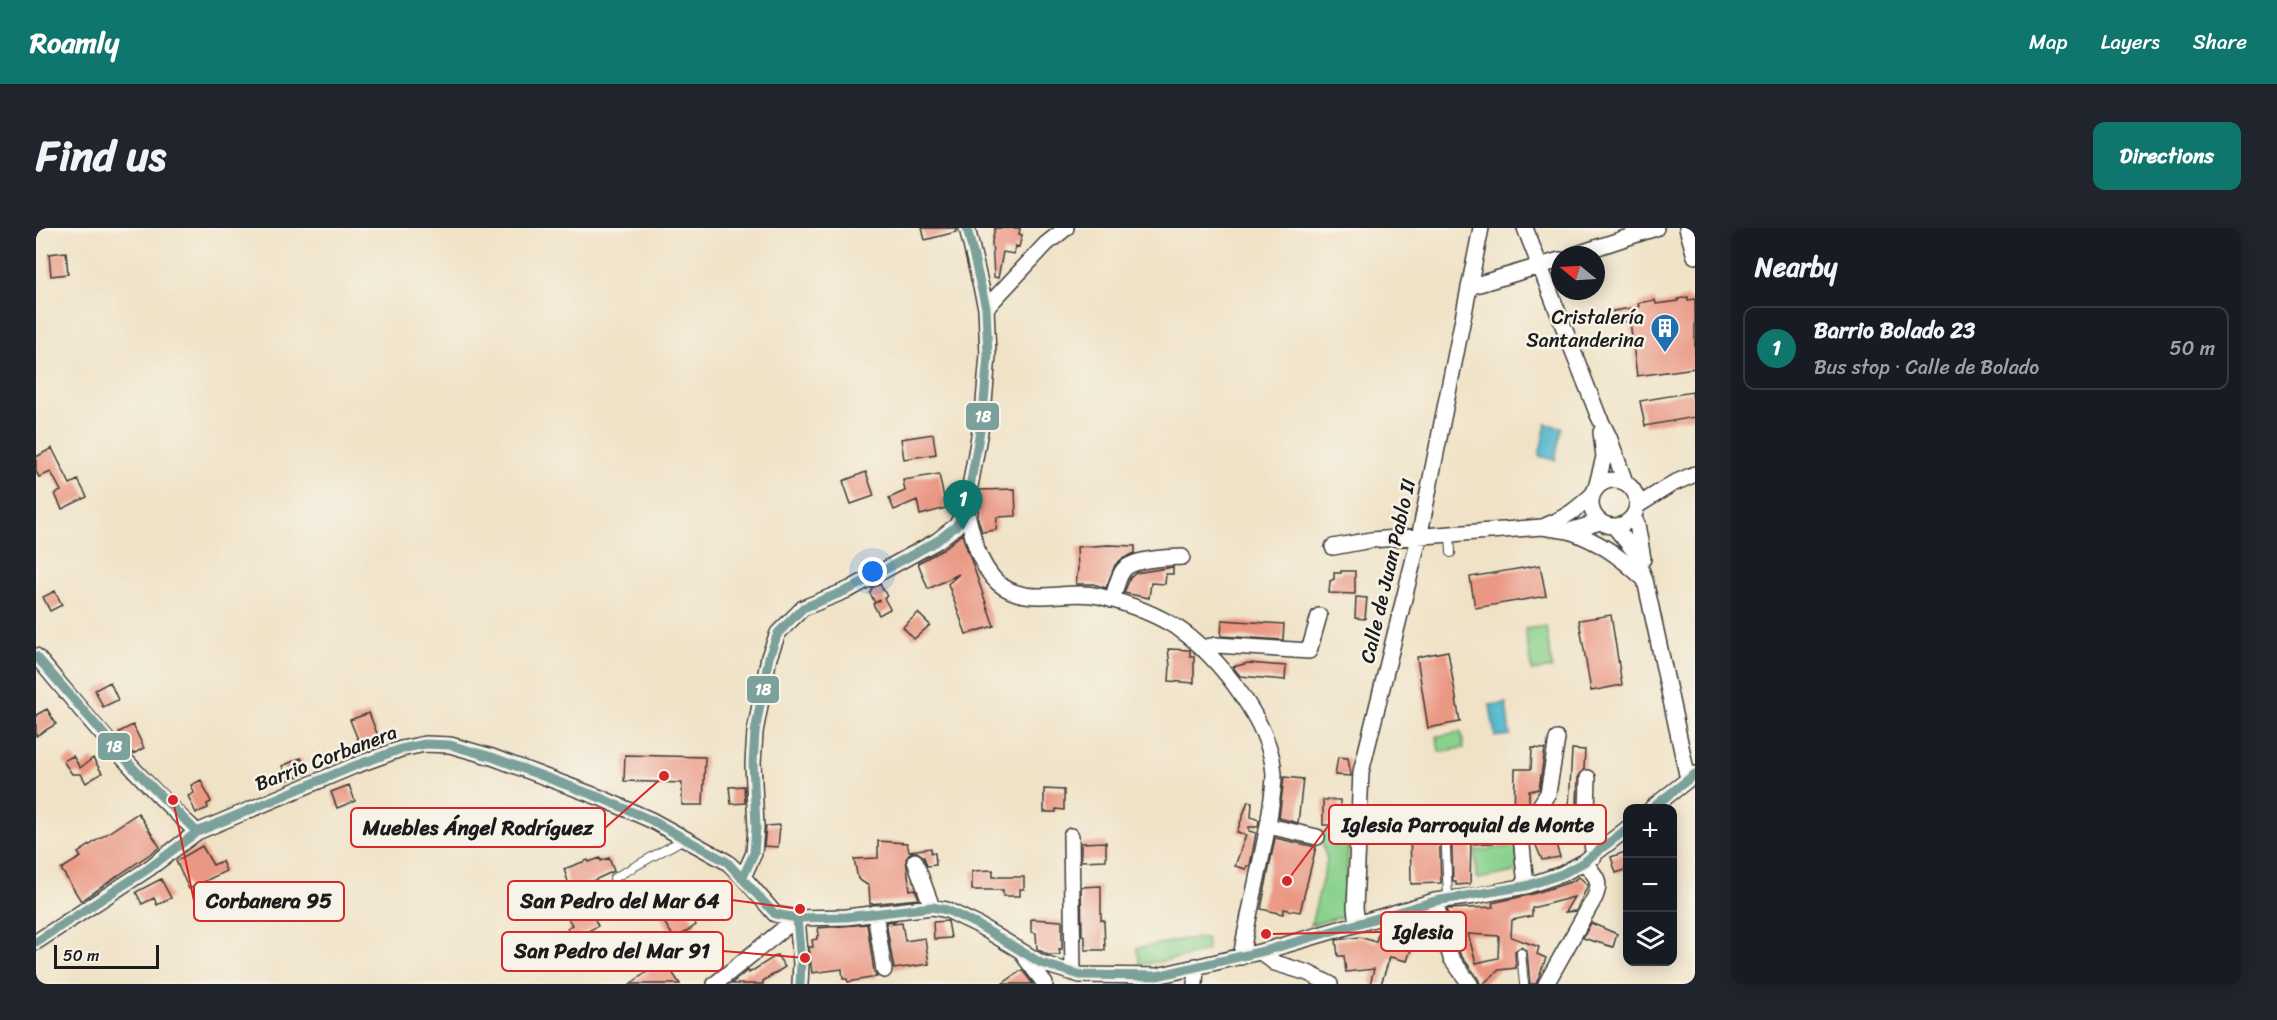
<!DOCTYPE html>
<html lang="en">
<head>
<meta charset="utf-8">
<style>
  :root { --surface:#171b24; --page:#20242c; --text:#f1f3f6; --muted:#9ea1a6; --line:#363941; --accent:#0f766e }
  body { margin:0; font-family:Sriracha,sans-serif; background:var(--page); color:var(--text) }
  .controls { position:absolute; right:18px; bottom:18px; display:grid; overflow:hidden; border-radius:12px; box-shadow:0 3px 15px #0003 }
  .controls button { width:54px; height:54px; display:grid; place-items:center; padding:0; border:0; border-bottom:2px solid var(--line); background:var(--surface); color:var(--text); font:30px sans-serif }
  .compass { position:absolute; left:1515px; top:18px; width:54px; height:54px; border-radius:50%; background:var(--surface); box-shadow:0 3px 15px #0003; rotate:288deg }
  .scale { position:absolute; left:18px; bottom:15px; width:105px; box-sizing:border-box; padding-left:6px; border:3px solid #1c1c1c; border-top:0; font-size:16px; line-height:21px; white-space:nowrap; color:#1c1c1c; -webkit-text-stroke:4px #f7f3e8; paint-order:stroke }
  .you { position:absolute; left:837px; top:344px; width:21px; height:21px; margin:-15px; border:4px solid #fff; border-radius:50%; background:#1a73e8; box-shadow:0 0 0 9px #1a73e833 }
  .badge { display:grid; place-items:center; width:39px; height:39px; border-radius:50%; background:var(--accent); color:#fff; font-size:20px; font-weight:700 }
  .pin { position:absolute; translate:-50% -50px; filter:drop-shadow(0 2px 3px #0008) }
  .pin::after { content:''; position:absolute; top:32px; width:21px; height:18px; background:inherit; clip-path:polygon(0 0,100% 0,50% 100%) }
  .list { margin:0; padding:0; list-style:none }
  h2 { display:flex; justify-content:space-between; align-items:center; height:78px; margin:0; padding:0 24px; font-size:26px }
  h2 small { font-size:20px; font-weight:400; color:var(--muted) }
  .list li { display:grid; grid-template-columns:39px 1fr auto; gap:18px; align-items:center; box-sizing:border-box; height:84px; margin:0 12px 12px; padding:0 12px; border:2px solid var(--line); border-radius:12px }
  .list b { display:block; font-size:22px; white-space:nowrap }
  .list p { margin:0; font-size:20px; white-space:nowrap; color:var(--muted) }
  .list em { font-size:20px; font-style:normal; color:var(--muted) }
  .icon { flex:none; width:33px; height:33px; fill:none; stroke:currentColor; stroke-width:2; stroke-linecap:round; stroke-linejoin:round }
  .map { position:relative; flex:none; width:1659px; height:756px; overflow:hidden; border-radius:12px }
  header { display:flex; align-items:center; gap:36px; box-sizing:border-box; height:84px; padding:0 30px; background:var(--accent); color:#fff }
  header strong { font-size:28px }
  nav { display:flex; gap:33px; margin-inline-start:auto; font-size:21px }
  .intro { display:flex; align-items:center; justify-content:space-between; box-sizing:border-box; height:144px; padding:0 36px }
  h1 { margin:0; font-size:42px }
  .button { padding:15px 27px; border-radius:12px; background:var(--accent); color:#fff; font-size:21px; font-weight:700 }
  main { display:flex; gap:36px; padding:0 36px }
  aside { flex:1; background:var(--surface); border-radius:12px; box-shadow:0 3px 15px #0003 }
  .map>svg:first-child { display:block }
</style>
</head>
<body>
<header>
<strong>Roamly</strong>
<nav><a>Map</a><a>Layers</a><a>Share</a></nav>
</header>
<div class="intro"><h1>Find us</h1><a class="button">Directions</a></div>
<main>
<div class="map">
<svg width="1659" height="756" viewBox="0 0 1659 756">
  <rect width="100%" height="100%" fill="#f7f3e8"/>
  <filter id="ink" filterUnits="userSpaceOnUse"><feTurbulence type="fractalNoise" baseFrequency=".0167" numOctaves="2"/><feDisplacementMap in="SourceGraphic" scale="12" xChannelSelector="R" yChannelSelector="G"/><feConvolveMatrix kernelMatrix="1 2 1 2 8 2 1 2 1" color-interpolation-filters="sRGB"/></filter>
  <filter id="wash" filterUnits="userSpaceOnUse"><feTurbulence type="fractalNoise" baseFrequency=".008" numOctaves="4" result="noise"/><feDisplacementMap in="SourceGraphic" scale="24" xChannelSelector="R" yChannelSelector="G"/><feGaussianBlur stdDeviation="1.35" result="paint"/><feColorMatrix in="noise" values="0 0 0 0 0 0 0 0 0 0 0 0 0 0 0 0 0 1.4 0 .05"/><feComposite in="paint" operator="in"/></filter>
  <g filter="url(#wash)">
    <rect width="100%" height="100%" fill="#f0e2c6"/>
    <path fill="#89d18c" stroke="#527654" stroke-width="1.5" d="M1510 398 1516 440 1496 443 1489 401Z
      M1425 504 1428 520 1403 524 1401 508Z
      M1283 603 1313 605 1309 688 1275 697 1291 632Z
      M1481 618 1483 643 1442 651 1440 649V623Z
      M1170 710 1172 722 1153 728 1104 737 1101 720 1150 711Z"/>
    <path fill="#4cb4cb" stroke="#346874" stroke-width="1.5" d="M1510 196 1526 199 1519 232 1503 228Z
      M1470 475 1474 507 1459 509 1454 477Z"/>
    <g id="blocks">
      <path fill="#ea9783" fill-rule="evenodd" d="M886 0H920V4L889 12Z
        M959 0H984L983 6 986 7 983 19 980 18 978 26 967 24 962 50 958 49 956 13Z
        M30 24 32 46 15 48 13 26Z
        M1652 69V72L1659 71V140L1601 148 1594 93 1579 95 1577 83 1603 79 1602 75 1619 72 1620 76 1642 73V71Z
        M1656 164 1659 189 1609 198 1604 173Z
        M897 206 900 226 868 231 865 211Z
        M16 220 34 256 42 252 51 269 26 281 19 266 25 263 15 244 3 249 0 244V229Z
        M830 244 838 268 815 276 807 253Z
        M903 246 910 280 884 287 881 272 858 282 853 270 869 263 867 252Z
        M979 261 980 288 961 289 960 302 946 304 942 291 943 262Z
        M926 306 958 398 930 406 912 356 923 346 892 361 882 335 906 322Z
        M1072 317 1099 318V325L1086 331 1079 337 1070 360 1057 356H1040L1042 341 1041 319Z
        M1504 337 1510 368 1439 380 1434 349Z
        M1137 339V346H1130L1129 356 1115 355 1113 370 1088 365 1094 350 1100 345Z
        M1305 343H1319V366L1293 365 1294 353 1298 351V345H1305Z
        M844 356 851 368 848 370 854 381 843 387 837 376 844 372 839 375 834 365 836 360Z
        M19 363 26 377 14 383 7 369Z
        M1320 369 1331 370 1329 391 1319 390Z
        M882 385 894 397 878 411 867 399Z
        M1575 387 1586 457 1555 463 1543 392Z
        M1186 392 1248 396 1247 412 1185 408Z
        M1132 421 1154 422V428H1158V455L1133 453 1134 438Z
        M1412 423 1424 494 1392 500 1381 429Z
        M1212 435 1250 438 1249 452 1204 448 1197 439Z
        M74 454 82 472 67 479 59 462Z
        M11 481 20 496 0 508V487Z
        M333 485 346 518 327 524 314 492Z
        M97 497 108 520 97 526 83 504Z
        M1496 520 1509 521 1503 561 1493 563V578L1483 593H1478L1479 541H1495Z
        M1536 521 1549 522 1548 541 1542 550 1541 579H1533Z
        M589 527 669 529 667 577H646V555L588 553Z
        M37 528 44 540 57 530 66 545 50 555 45 546H36L27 533Z
        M1302 529 1312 530 1315 548 1299 547Z
        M265 530 271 545 252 552 246 538Z
        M1248 549 1267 551 1262 595 1243 590Z
        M165 552 175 574 171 576 172 580 160 585 152 568 158 565 155 557Z
        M313 557 319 573 301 580 295 564Z
        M708 558 709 575 695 576 693 559Z
        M1008 561 1028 562V582L1020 581V584H1008Z
        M1287 572H1304V597H1287Z
        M1212 573 1216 574 1215 589 1223 592 1222 599H1213V603L1220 605 1214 638H1211L1210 641 1199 638 1210 607 1201 604Z
        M102 585 124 619 45 673 25 641 45 629 42 625Z
        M1374 587H1424V594H1433V596H1459L1460 610H1456L1457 615 1435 616 1434 656 1420 657V654H1417L1415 596 1409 590 1405 591 1403 596 1405 655 1375 656Z
        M744 597 742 619 728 618 730 598Z
        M1517 607 1524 629 1506 632 1499 615 1502 614V610Z
        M1239 610 1280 619 1264 684 1248 681 1247 686 1225 681Z
        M842 613 871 615 873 623 895 620V625H899L900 637 891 638 888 629 881 624H875L870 631 874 662 879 661 883 671 834 676 833 658 822 651 818 631 842 630Z
        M1070 614V632L1045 633V615Z
        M166 618 177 637 186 633 190 643 153 661 140 633Z
        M1592 623V641L1580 645 1575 629Z
        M564 630 565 633 573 630 578 643 535 663 528 641 552 632 553 634Z
        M957 642V649H988V661H984V668H967V662H936V643Z
        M1543 649 1552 657 1540 683 1529 684 1538 669 1496 680V688L1476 692 1475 709 1503 719 1501 726 1510 730 1500 756H1494L1491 724 1485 719 1479 723 1480 740 1463 742 1447 756H1444L1442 750 1424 726 1411 681 1457 679 1456 675 1493 667 1535 654ZM1432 706 1463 708 1462 730 1440 735Z
        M125 651 135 670 121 677 118 670 106 676 100 664Z
        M620 654 639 688 650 681 660 697 639 711 619 680 610 685 600 679 594 669Z
        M1065 658V692H1068L1069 722H1049V708L1046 707 1045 659Z
        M553 679 562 698 537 711 531 700 536 697 532 690Z
        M1392 686 1402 720 1377 716 1371 733 1354 729 1345 756H1334L1338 741 1310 744 1308 728H1302L1300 712 1324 709 1340 714 1344 699Z
        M995 691 1026 693V721H1023L1024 727H1012L1001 721 1000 705 995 704Z
        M860 693 856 696 866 695 869 713 889 710 893 736 858 741 850 694Z
        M912 693 915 710 898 711 897 694Z
        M1555 695 1581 706 1577 719 1547 710Z
        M831 696 838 744 841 749 812 754 811 751H807L806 741 776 745 773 719H777L776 712 781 711V708L783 707 782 700Z
        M741 727 749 739 727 753V756H695L712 742 713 745Z
        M628 732 644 756H594Z
        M986 742 997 756H966Z"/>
    </g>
  </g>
  <g filter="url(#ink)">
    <use href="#blocks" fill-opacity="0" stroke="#3c3a36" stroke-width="1.5"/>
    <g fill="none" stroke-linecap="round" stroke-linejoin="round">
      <g stroke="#3c3a36" stroke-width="10">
        <path id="lane" d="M1414 307 1415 325
          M1409 596 1412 671
          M578 650 648 611
          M1485 725 1488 756"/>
      </g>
      <g stroke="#3c3a36" stroke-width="18">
        <path id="street" d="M1489 0 1562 187 1573 209 1589 254
          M1651 0 1659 28
          M1538 27 1620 0
          M1433 59 1524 32
          M950 80 1010 16 1030 0
          M1555 275a23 23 0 1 1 46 0a23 23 0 1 1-46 0Z
          M1560 260 1568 229 1565 204
          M1601 278 1636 256 1659 246
          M930 281C936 306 942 337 962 355 992 380 1030 360 1063 368 1090 375 1120 386 1143 401 1183 428 1235 496 1238 546 1238 561 1235 576 1233 591 1225 637 1213 683 1205 729
          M1597 288 1601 296 1607 331
          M1509 298C1528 291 1541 281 1556 267
          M1578 298 1599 324 1609 352 1652 551
          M1533 303C1564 314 1582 327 1607 350
          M1297 319 1335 312 1506 299 1533 303 1564 294
          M1076 372C1079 364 1081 352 1086 344 1094 330 1131 330 1146 329
          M1165 420 1180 417 1273 423 1283 388
          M0 428C51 489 102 551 161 604
          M1552 550 1551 584 1558 628
          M1616 580 1659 546
          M1232 598 1281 609
          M1035 608 1037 745
          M879 633 896 679
          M707 649 718 625 720 599 717 535 719 504 733 429 742 405 767 380 814 361 901 313 920 298 930 281 947 186 952 127 950 80 931 0
          M1490 658 1485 608 1512 565 1521 511
          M1399 673 1415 730 1434 756
          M839 685 848 742
          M761 690 765 735 764 756
          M1321 696 1319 680 1325 544 1383 310 1445 0
          M0 714 112 641 161 604 318 538 365 521 389 516 414 517 456 529 565 570 615 592 691 634 707 649 739 686 761 690 810 689 896 679 911 682 942 697 1005 735 1044 747 1121 748 1232 722 1399 673 1439 668 1490 658 1526 646 1548 634 1592 600
          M1225 724 1239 735 1272 745 1294 756
          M988 728 1009 756
          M679 756 761 690
          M1159 756 1160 738
          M1510 756 1559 669C1566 651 1559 648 1548 634"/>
      </g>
      <use href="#lane" stroke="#fff" stroke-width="8"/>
      <use href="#street" stroke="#fff" stroke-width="15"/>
      <g stroke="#f7f3e8" stroke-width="14">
        <path id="bus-1" d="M0 428 98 541 161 604
          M1616 580 1659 546
          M707 649 718 625 720 599 717 535 719 504 733 429 742 405 767 380 814 361 901 313 920 298 930 281 947 186 952 127 950 80 931 0
          M761 690 765 735 764 756
          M0 714 112 641 161 604 318 538 365 521 389 516 414 517 456 529 565 570 615 592 691 634 739 686 761 690 810 689 896 679 911 682 942 697 1005 735 1044 747 1121 748 1232 722 1399 673 1490 658 1526 646 1548 634 1592 600"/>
      </g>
      <use href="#bus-1" stroke="#7ca19b" stroke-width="9"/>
    </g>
  </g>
  <defs>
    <g id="building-pin" transform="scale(1.5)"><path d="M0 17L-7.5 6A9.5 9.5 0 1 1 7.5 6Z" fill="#1f6fb2" stroke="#f7f3e8"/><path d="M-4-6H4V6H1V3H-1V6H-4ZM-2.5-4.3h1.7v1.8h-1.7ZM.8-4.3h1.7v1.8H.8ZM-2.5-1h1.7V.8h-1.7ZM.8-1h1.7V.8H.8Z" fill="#fff"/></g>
  </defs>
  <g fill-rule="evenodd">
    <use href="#building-pin" x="1629" y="100"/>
  </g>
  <g text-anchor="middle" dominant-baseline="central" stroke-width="5" stroke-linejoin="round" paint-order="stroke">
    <g font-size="20" fill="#1c1c1c" stroke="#f7f3e8" text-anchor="end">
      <text x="1608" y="89">Cristalería<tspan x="1608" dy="23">Santanderina</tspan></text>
    </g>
    <g font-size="20" fill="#1c1c1c" stroke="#f7f3e8">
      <text transform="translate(1352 343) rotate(-77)">Calle de Juan Pablo II</text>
      <text transform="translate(290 530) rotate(-21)">Barrio Corbanera</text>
    </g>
  </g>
  <path fill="none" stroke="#d62828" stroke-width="2" d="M1251 653L1293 597M628 548L569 600M764 681L696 672M137 572L158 673M1230 706L1345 704M769 730L687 723"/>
  <g fill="#d62828" stroke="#f7f3e8" stroke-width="2">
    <circle cx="1251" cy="653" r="6"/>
    <circle cx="628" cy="548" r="6"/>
    <circle cx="764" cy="681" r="6"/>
    <circle cx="137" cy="572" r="6"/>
    <circle cx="1230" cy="706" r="6"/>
    <circle cx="769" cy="730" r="6"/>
  </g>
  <g fill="#f7f3e8" stroke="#d62828" stroke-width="2">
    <rect x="1293" y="577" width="277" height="39" rx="6"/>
    <rect x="315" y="580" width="254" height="39" rx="6"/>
    <rect x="472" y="653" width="224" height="39" rx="6"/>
    <rect x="158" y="654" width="150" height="39" rx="6"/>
    <rect x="1345" y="684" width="85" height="39" rx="6"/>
    <rect x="466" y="704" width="221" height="39" rx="6"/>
  </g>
  <g font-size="21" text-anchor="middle" font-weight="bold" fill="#1c1c1c">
    <text x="1432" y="604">Iglesia Parroquial de Monte</text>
    <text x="442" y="607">Muebles Ángel Rodríguez</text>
    <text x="584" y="680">San Pedro del Mar 64</text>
    <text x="233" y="680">Corbanera 95</text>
    <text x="1387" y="711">Iglesia</text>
    <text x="576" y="730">San Pedro del Mar 91</text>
  </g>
  <g stroke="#f7f3e8" stroke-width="2">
    <rect x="929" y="174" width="35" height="29" rx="6" fill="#7ca19b"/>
    <rect x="710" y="447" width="34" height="29" rx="6" fill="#7ca19b"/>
    <rect x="61" y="504" width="34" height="29" rx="6" fill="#7ca19b"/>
  </g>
  <g font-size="16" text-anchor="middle" font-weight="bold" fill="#fff">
    <text x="947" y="194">18</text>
    <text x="727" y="467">18</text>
    <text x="78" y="524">18</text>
  </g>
</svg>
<div class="controls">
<button>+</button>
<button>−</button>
<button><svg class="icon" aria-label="layers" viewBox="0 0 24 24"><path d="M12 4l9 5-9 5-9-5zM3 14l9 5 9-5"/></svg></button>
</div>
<svg class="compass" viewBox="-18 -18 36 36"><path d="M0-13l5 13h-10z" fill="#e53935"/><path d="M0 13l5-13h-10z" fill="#9ea1a6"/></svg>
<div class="scale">50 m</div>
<div class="you"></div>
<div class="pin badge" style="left:927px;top:302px">1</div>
</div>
<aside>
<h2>Nearby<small></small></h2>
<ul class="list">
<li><span class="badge">1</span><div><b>Barrio Bolado 23</b><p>Bus stop · Calle de Bolado</p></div><em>50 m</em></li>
</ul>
</aside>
</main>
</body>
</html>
